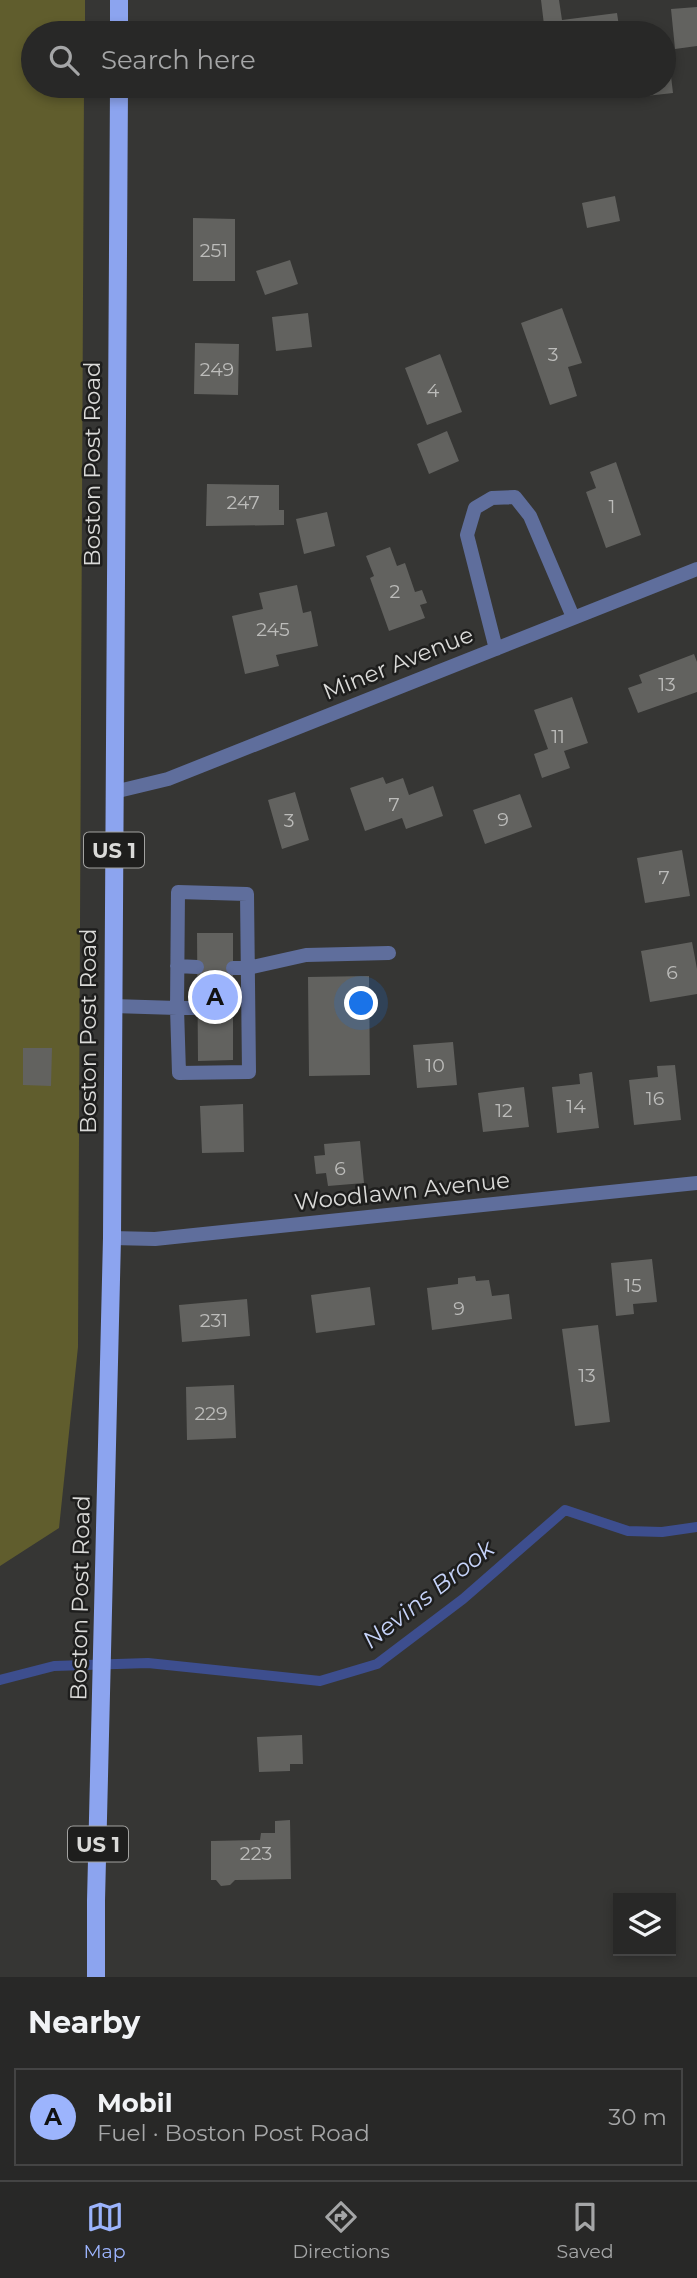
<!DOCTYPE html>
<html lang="en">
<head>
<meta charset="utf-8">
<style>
  :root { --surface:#282827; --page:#343433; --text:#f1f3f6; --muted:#a5a6a7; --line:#444; --accent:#9cb4fd }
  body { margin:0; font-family:Montserrat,sans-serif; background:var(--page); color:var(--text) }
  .controls { position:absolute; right:21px; bottom:21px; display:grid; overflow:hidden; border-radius:0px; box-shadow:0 4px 10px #0003 }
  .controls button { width:63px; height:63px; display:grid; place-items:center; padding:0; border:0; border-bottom:2px solid var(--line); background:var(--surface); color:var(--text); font:35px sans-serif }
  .you { position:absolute; left:362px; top:1004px; width:24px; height:24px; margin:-18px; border:5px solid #fff; border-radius:50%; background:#1a73e8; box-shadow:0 0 0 10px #1a73e833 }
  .badge { display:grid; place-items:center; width:46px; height:46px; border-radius:50%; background:var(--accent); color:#111; font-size:23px; font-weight:700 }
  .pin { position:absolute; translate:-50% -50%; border:4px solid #fff; box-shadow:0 2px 7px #0006 }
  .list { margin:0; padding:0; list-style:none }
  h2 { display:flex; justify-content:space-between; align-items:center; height:91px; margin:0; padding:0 28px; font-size:30px }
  h2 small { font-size:23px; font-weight:400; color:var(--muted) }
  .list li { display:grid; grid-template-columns:46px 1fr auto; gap:21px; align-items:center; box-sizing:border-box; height:98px; margin:0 14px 14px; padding:0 14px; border:2px solid var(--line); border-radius:0px }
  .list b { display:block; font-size:26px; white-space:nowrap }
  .list p { margin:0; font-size:23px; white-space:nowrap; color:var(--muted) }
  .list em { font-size:23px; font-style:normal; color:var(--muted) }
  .icon { flex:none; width:38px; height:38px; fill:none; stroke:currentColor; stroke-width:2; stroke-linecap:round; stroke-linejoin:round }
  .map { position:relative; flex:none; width:697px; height:1977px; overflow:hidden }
  .search { position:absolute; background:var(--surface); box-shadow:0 4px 10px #0003; left:21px; right:21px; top:21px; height:77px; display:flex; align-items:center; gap:18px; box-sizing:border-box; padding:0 24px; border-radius:38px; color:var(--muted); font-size:26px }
  .sheet { height:203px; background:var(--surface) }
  nav { display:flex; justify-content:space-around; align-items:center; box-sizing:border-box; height:98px; border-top:2px solid var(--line); background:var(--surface); font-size:19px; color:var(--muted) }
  nav a { display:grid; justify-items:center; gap:4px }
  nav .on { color:var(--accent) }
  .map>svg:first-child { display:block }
</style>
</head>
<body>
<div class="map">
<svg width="697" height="1977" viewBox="0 0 697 1977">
  <rect width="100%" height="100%" fill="#363634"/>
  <path fill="#605d2d" d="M0 0H85V33H33V86H84L78 1347 59 1528 0 1566Z"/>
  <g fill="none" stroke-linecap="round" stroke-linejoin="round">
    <path stroke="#3d4e8e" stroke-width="10" d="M0 1680 54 1666 148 1663 320 1681 377 1664 463 1599 565 1510 628 1531 662 1532 697 1527"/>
  </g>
  <path fill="#62625f" d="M541 0H559L562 20 617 13 620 33H545Z
    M697 7V46L675 49 671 9Z
    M499 22 500 33H436V28Z
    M668 51 673 93 646 96 644 86H664V52Z
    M201 86H250V88L202 92Z
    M324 86H366V93L326 98Z
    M615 196 620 221 587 228 582 203Z
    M193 218 235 219V281H193Z
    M290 260 298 284 265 295 256 271Z
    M562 308 582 363 568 367 577 396 550 405 521 323Z
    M308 313 312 347 276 351 272 317Z
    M195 343 239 344 238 395 194 394Z
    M440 354 462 412 427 425 405 368Z
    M447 431 459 461 429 474 417 444Z
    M616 462 641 535 606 548 586 492 596 488 590 472Z
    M207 484 279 485V510H284V525L206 526Z
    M327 512 335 546 304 554 296 519Z
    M390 547 397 566 405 563 415 592 422 590 427 603 420 605 425 618 389 631 370 578 374 576 366 556Z
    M297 585 303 613 311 611 318 646 276 655 279 666 245 674 232 616 263 609 259 593Z
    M694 654 697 662V692L638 713 628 688 642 683 639 675Z
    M572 697 588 743 564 751 570 768 542 778 534 754 548 749 534 710Z
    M383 777 386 784 403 778 409 795 433 786 443 816 406 829 402 818 365 831 350 788Z
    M295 792 309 840 282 849 268 800Z
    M520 794 532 827 485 844 473 810Z
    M682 850 690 896 645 903 637 858Z
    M197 933H233V1060L198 1061Z
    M692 942 697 969V994L650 1002 641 951Z
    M369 976 370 1075 309 1076 308 977Z
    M453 1042 457 1085 417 1088 413 1045Z
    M23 1048H52L51 1086 23 1085Z
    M675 1065 681 1120 634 1125 629 1080 658 1077 657 1066Z
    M592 1072 599 1128 557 1133 552 1087 580 1084 579 1074Z
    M524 1087 529 1127 483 1132 478 1093Z
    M243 1104 244 1152 202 1153 200 1106Z
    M360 1141 364 1183 328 1186 326 1173 316 1174 314 1156 325 1155 324 1144Z
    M652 1259 657 1302 633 1304 634 1314 616 1316 611 1263Z
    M475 1276 476 1281 489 1280 492 1296 509 1294 512 1319 432 1330 427 1288 458 1284V1278Z
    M370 1287 375 1325 316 1333 311 1295Z
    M247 1299 250 1336 182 1342 179 1305Z
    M598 1325 610 1422 575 1426 562 1329Z
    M234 1385 236 1438 187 1440 186 1387Z
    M302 1735 303 1764H290V1771L259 1772 257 1737Z
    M290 1820 291 1879 235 1880 230 1885 221 1886 216 1880H211V1841L260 1840 261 1833H275V1821Z"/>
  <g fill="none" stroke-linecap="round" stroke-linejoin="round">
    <path stroke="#5f6e9c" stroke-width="14" d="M177 966 197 967
      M233 968H248L306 955 389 953
      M113 1006 177 1008 178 892 247 894 249 1072 179 1073 177 1008H198"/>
    <path stroke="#5f6e9c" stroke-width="14" d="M496 649 467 535 475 508 492 498 515 497 530 516 573 617
      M114 792 168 779 697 569
      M112 1238 155 1239 697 1183"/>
    <path stroke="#8ca4ef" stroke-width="18" d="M119 33V0
      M96 1977V1901L112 1238 119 86"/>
  </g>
  <g text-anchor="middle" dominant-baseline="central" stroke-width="5" stroke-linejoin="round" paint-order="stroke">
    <g font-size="19" fill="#bcbcba">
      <text x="214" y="250">251</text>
      <text x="553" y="354">3</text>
      <text x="217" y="369">249</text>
      <text x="433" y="390">4</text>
      <text x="243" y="502">247</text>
      <text x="612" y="506">1</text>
      <text x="395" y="591">2</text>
      <text x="273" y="629">245</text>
      <text x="667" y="684">13</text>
      <text x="558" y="736">11</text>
      <text x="394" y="804">7</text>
      <text x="503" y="819">9</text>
      <text x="289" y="820">3</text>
      <text x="664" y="877">7</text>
      <text x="672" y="972">6</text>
      <text x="435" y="1065">10</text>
      <text x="655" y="1098">16</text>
      <text x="576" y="1106">14</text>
      <text x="504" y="1110">12</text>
      <text x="340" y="1168">6</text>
      <text x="633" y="1285">15</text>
      <text x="459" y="1308">9</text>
      <text x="214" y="1320">231</text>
      <text x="587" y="1375">13</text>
      <text x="211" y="1413">229</text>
      <text x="256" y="1853">223</text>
    </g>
    <g fill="#1e1e1d" stroke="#a2a2a0" stroke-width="2">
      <rect x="84" y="832.5" width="60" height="35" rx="5"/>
      <rect x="68" y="1826.5" width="60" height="35" rx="5"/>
    </g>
    <g font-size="21" font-weight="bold" fill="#dadad8">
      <text x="114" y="850">US 1</text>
      <text x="98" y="1844">US 1</text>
    </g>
    <g font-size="23" fill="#dadad8" stroke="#1e1e1d">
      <text transform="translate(92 464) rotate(-90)">Boston Post Road</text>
      <text transform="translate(398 663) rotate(-22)">Miner Avenue</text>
      <text transform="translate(88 1031) rotate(-90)">Boston Post Road</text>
      <text transform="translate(402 1191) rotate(-6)">Woodlawn Avenue</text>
      <text transform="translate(80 1598) rotate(-89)">Boston Post Road</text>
    </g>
    <g font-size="24" font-style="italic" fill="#c6d3f9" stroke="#1e1e1d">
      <text transform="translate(428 1594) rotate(-38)">Nevins Brook</text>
    </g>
  </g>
</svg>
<div class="controls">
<button><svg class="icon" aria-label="layers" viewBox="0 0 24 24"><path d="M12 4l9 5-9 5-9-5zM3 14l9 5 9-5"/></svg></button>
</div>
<div class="you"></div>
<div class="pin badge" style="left:215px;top:997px">A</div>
<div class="search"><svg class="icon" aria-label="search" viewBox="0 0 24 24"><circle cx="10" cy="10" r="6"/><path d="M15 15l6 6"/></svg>Search here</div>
</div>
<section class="sheet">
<h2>Nearby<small></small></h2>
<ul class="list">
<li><span class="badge">A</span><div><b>Mobil</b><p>Fuel · Boston Post Road</p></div><em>30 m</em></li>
</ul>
</section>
<nav>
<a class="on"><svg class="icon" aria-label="map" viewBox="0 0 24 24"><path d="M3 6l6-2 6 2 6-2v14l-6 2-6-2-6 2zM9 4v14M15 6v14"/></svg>Map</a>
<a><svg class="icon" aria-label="directions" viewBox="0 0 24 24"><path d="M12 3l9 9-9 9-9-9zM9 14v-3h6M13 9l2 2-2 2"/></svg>Directions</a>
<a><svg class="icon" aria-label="saved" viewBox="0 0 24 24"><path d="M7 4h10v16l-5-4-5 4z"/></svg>Saved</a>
</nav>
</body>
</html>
